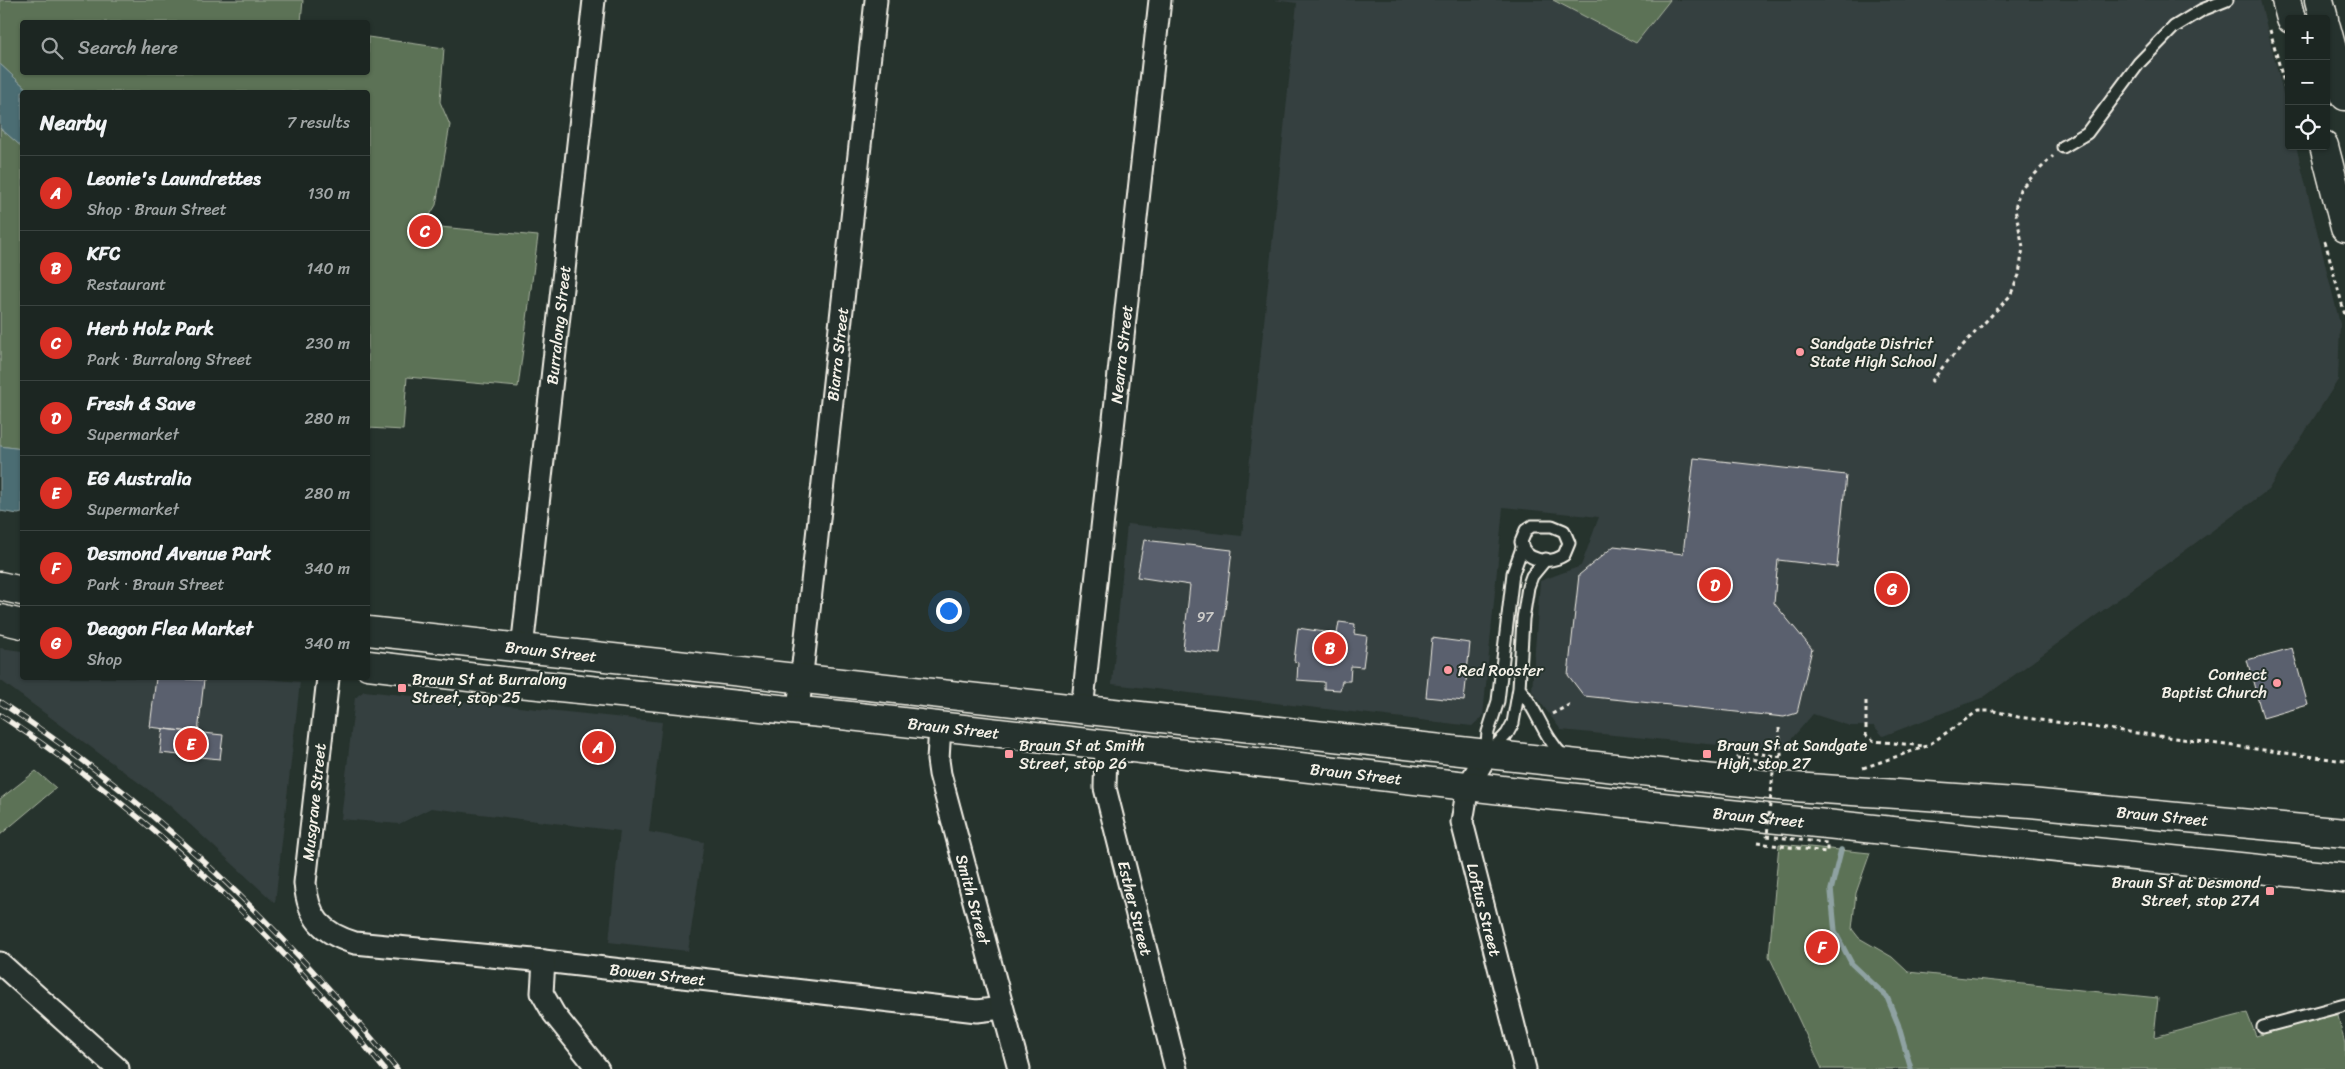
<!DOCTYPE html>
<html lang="en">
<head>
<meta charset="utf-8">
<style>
  :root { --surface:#1c2622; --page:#29322f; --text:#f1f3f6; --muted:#a0a5a5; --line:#3a4340; --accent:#d93025 }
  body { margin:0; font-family:Sriracha,sans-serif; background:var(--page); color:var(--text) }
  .controls { position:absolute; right:15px; top:15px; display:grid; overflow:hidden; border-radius:5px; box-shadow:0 1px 4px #0004 }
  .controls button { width:45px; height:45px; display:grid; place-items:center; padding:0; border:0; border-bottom:1px solid var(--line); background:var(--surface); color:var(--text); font:25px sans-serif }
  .you { position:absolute; left:948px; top:610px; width:18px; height:18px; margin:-12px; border:4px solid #fff; border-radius:50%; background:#1a73e8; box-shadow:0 0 0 8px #1a73e833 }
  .badge { display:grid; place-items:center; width:32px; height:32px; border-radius:50%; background:var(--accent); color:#fff; font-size:16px; font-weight:700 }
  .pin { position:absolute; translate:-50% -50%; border:2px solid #fff; box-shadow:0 1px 5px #0006 }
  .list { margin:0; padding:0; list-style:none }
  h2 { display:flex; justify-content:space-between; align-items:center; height:65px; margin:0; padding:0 20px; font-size:21px }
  h2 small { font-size:16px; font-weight:400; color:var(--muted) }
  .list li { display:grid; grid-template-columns:32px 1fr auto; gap:15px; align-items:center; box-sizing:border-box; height:75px; padding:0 20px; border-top:1px solid var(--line) }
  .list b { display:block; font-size:19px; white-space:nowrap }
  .list p { margin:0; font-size:16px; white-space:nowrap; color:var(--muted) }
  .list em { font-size:16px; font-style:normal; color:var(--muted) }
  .icon { flex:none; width:28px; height:28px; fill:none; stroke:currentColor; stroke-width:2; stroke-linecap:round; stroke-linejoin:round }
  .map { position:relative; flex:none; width:2345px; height:1069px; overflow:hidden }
  .search { position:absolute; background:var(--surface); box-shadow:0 1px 4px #0004; left:20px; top:20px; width:350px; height:55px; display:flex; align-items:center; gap:12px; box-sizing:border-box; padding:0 18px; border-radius:5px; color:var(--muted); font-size:19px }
  .panel { position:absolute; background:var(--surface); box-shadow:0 1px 4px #0004; left:20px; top:90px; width:350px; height:590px; border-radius:5px }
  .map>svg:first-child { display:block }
</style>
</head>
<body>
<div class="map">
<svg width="2345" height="1069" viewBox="0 0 2345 1069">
  <rect width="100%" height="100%" fill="#26332d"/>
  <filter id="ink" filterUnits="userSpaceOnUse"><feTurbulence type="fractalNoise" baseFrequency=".02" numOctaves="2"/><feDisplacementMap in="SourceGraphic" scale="10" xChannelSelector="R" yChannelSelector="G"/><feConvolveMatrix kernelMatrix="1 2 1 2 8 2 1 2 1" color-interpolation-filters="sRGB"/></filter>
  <g filter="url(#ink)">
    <path fill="#364040" d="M1274 0H2260L2289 117V146H2296L2340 324 2338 380 2268 490 1984 697 1883 736 1874 726H1850L1813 714 1781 751 1561 730 1532 691 1540 581 1581 566 1599 517 1503 507 1483 716 1472 726 1112 684 1127 524 1242 536 1297 3Z
      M0 648 22 651V678H254L300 682 275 903 169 805 0 680Z
      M364 691 662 722 649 832 704 842 688 951 609 942 620 831 431 808 399 824 341 819 355 698Z"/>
    <path fill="#5b7256" stroke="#a8b29f" d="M0 0H303L301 22H22V72H368V37L444 48 440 102 450 125 436 205 430 215 429 226 538 236 518 387 407 377 403 430 368 428V92H30L0 64Z
      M1553 0H1670L1636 43Z
      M0 128 22 147V449L0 446Z
      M36 771 56 788 0 835V799Z
      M1779 844 1870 853 1856 893 1852 929 1859 938 1892 957 1908 972 2158 998 2154 1037 2247 1013 2256 1036 2337 1012 2345 1044V1069H1822L1769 956Z"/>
    <path fill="#4c6d73" stroke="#8fa2a2" d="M0 64 30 92H22V147L0 128Z
      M0 446 22 449V513L18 514 0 511Z"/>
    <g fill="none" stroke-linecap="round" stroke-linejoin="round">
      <path stroke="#8fa2a2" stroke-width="5.5" d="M1841 850 1831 890 1835 932 1852 964 1887 997 1898 1024 1911 1069"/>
    </g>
    <path fill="#5a606e" stroke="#f4f1e8" d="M1694 458 1846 475 1837 567 1778 560 1774 603 1812 649 1797 713 1784 717 1584 696 1568 675 1579 575 1614 546 1683 554Z
      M1144 540 1232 550 1220 654 1183 649 1190 585 1137 577Z
      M1339 622 1355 624 1354 634 1367 636 1363 667 1351 666 1350 681H1342L1340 690 1324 689V682L1297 680 1298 662 1294 661 1298 628 1337 634Z
      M1432 638 1470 643 1464 701 1426 697Z
      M2292 648 2308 705 2263 718 2247 660Z
      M156 678 204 680 198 733 150 727Z
      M163 729 223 735 220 759 160 753Z"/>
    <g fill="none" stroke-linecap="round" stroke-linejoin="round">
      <g stroke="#f4f1e8" stroke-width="15">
        <path id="service" d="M2063 147 2087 133 2139 63 2174 27 2202 10 2227 0
          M1532 526H1552L1564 531 1569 543 1564 555C1549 565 1524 561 1521 542L1526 530Z
          M1519 688C1537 709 1544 738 1564 757
          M1489 753 1507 734 1513 723 1519 688 1523 619 1528 587 1532 576 1546 559
          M1486 754 1488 732 1498 701 1513 573 1522 548
          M2263 1027 2345 1005"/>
      </g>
      <g stroke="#f4f1e8" stroke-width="25">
        <g id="minor">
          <path id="s1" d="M522 649 594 0"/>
          <path id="s2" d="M328 678 305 883C308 917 321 933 355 943L544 961 977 1011 1002 1008"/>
          <path id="s3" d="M798 710 876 0"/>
          <path id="s4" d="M1082 710 1160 0"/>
          <path id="s5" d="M940 726 938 760 940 774 1019 1069"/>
          <path id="s6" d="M1106 746 1105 788 1176 1069"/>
          <path id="s7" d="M1486 756 1468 786 1462 822 1525 1069"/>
          <path d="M544 961 542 993 554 1014 598 1069"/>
          <path d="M0 963 118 1069"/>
        </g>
      </g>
      <g stroke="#f4f1e8" stroke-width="31">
        <path id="primary" d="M2286 0 2291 19
          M2319 0 2324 19
          M2326 27 2345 96
          M2324 146 2345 228"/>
      </g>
      <g stroke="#f4f1e8" stroke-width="31">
        <g id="trunk">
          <path d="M0 586 22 591"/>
          <path d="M0 619 22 624"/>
          <path id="s8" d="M368 631 1779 786 2030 803 2345 833"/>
          <path id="s9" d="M368 665 519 683 841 715 1538 794 2345 878"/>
        </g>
      </g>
      <path stroke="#f4f1e8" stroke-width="3" stroke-dasharray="4 4" stroke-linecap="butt" d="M2270 30 2289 102
        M2325 241 2345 315
        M1931 382 1946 363 2010 296 2019 275 2023 247 2015 209 2020 189 2053 156
        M1866 701V735L1874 741 1924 746
        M1552 714 1571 704
        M1779 728 1782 765
        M1863 768 1927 746 1978 711H1994L2018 717 2345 761"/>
      <use href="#service" stroke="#26332d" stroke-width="11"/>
      <use href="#minor" stroke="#26332d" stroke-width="21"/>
      <use href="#primary" stroke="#26332d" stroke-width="28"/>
      <use href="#trunk" stroke="#26332d" stroke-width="28"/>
      <g stroke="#f4f1e8" stroke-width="5.5">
        <path id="rail" d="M0 702C152 801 283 928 397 1069
          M0 715C146 811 275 933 384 1069"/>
      </g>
      <use href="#rail" stroke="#26332d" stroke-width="4" stroke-dasharray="11" stroke-linecap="butt"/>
      <path stroke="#f4f1e8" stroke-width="3" stroke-dasharray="4 4" stroke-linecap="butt" d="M1757 843 1827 852V843L1767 836 1774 762 1738 758 1739 751 1783 757"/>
    </g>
  </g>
  <g fill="#ff9aa2" stroke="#26332d" stroke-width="2">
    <circle cx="1800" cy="352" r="5"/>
    <circle cx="1448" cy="670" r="5"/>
    <circle cx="2277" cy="683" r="5"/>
    <rect x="397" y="683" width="10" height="10" rx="2.5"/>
    <rect x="1004" y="749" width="10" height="10" rx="2.5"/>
    <rect x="1702" y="749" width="10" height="10" rx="2.5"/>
    <rect x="2265" y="886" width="10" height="10" rx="2.5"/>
  </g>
  <g text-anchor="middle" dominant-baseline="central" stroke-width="4" stroke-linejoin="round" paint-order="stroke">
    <g font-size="14" fill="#cecdca">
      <text x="1205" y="617">97</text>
    </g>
    <g font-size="16" fill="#f4f1e8" stroke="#26332d">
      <text stroke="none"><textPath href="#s1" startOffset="326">Burralong Street</textPath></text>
      <text stroke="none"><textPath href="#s3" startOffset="358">Biarra Street</textPath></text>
      <text stroke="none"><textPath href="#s4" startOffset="358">Nearra Street</textPath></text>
      <text stroke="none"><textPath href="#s8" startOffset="184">Braun Street</textPath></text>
      <text stroke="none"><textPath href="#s9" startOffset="589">Braun Street</textPath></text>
      <text stroke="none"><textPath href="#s9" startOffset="994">Braun Street</textPath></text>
      <text transform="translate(314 802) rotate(-84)">Musgrave Street</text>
      <text stroke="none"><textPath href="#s8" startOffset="1804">Braun Street</textPath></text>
      <text stroke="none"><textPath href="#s9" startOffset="1399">Braun Street</textPath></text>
      <text stroke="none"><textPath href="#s5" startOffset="178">Smith Street</textPath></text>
      <text stroke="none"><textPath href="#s6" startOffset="166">Esther Street</textPath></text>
      <text stroke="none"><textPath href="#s7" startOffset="162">Loftus Street</textPath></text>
      <text stroke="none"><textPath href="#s2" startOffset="595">Bowen Street</textPath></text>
    </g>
    <g font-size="16" fill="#f4f1e8" stroke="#26332d" text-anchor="start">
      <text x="1810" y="343">Sandgate District<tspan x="1810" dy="18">State High School</tspan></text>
      <text x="1458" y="670">Red Rooster</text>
      <text x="2267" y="674" text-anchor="end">Connect<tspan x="2267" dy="18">Baptist Church</tspan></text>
      <text x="412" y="679">Braun St at Burralong<tspan x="412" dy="18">Street, stop 25</tspan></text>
      <text x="1019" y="745">Braun St at Smith<tspan x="1019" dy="18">Street, stop 26</tspan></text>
      <text x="1717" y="745">Braun St at Sandgate<tspan x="1717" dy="18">High, stop 27</tspan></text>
      <text x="2260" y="882" text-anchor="end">Braun St at Desmond<tspan x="2260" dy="18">Street, stop 27A</tspan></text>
    </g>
  </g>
</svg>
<div class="controls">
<button>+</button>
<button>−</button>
<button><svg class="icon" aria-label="locate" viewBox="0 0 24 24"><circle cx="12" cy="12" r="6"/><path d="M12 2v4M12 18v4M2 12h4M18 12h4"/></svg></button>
</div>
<div class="you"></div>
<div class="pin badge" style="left:598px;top:747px">A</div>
<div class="pin badge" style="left:1330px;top:648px">B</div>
<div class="pin badge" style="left:425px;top:231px">C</div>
<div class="pin badge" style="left:1715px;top:585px">D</div>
<div class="pin badge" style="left:191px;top:744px">E</div>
<div class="pin badge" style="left:1822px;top:947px">F</div>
<div class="pin badge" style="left:1892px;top:589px">G</div>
<div class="search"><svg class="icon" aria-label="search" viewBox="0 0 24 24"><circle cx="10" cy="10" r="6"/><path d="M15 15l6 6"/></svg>Search here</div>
<section class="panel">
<h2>Nearby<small>7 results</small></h2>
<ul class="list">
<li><span class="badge">A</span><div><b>Leonie's Laundrettes</b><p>Shop · Braun Street</p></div><em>130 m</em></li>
<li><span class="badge">B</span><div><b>KFC</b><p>Restaurant</p></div><em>140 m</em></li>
<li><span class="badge">C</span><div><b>Herb Holz Park</b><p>Park · Burralong Street</p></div><em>230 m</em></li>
<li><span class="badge">D</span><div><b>Fresh &amp; Save</b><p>Supermarket</p></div><em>280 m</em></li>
<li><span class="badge">E</span><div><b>EG Australia</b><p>Supermarket</p></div><em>280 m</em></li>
<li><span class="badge">F</span><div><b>Desmond Avenue Park</b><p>Park · Braun Street</p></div><em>340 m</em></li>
<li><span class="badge">G</span><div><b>Deagon Flea Market</b><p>Shop</p></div><em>340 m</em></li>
</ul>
</section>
</div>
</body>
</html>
